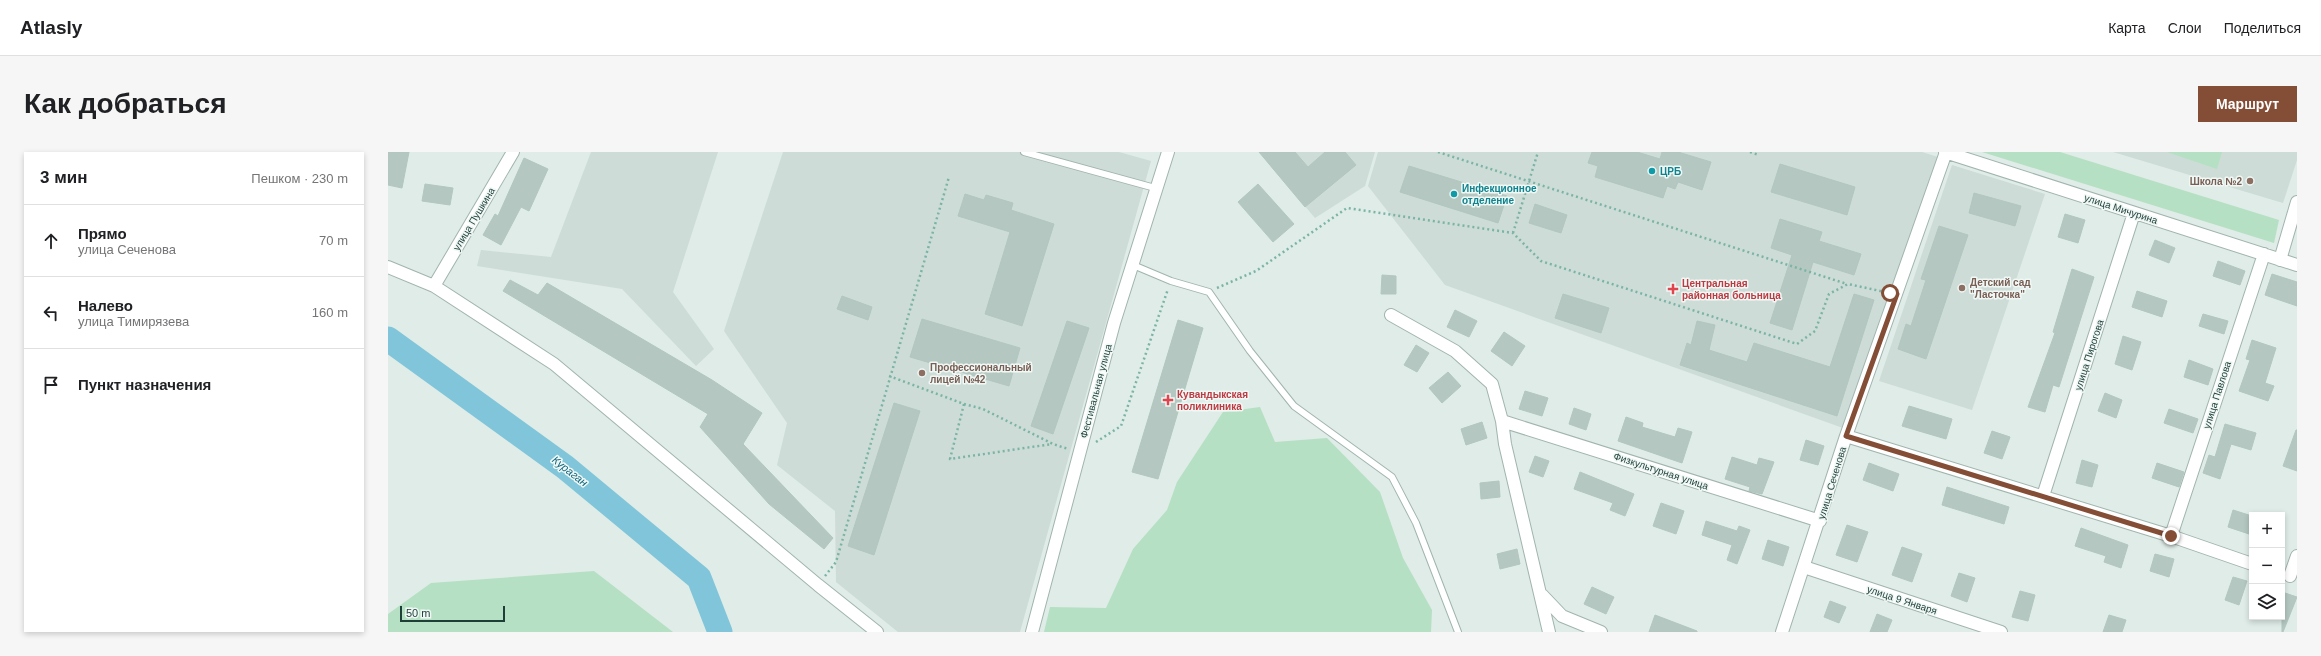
<!DOCTYPE html>
<html lang="ru">
<head>
<meta charset="utf-8">
<style>
  :root { --surface:#fff; --page:#f6f6f6; --text:#202124; --muted:#757577; --line:#e0e0e0; --accent:#844d35 }
  body { margin:0; font-family:Helvetica,sans-serif; background:var(--page); color:var(--text) }
  .controls { position:absolute; right:12px; bottom:12px; display:grid; overflow:hidden; border-radius:0px; box-shadow:0 2px 6px #0003 }
  .controls button { width:36px; height:36px; display:grid; place-items:center; padding:0; border:0; border-bottom:1px solid var(--line); background:var(--surface); color:var(--text); font:20px sans-serif }
  .scale { position:absolute; left:12px; bottom:10px; width:105px; box-sizing:border-box; padding-left:4px; border:2px solid #1e3e38; border-top:0; font-size:11px; line-height:14px; white-space:nowrap; color:#1e3e38; -webkit-text-stroke:3px #f0f8f5; paint-order:stroke }
  .stop { position:absolute; width:12px; height:12px; margin:-9px; border:3px solid #844d35; border-radius:50%; background:#fff }
  .stop.end { background:#844d35; border-color:#fff; box-shadow:0 1px 4px #0008 }
  .list { margin:0; padding:0; list-style:none }
  h2 { display:flex; justify-content:space-between; align-items:center; height:52px; margin:0; padding:0 16px; font-size:17px }
  h2 small { font-size:13px; font-weight:400; color:var(--muted) }
  .list li { display:grid; grid-template-columns:26px 1fr auto; gap:12px; align-items:center; box-sizing:border-box; height:72px; padding:0 16px; border-top:1px solid var(--line) }
  .list b { display:block; font-size:15px; white-space:nowrap }
  .list p { margin:0; font-size:13px; white-space:nowrap; color:var(--muted) }
  .list em { font-size:13px; font-style:normal; color:var(--muted) }
  .icon { flex:none; width:22px; height:22px; fill:none; stroke:currentColor; stroke-width:2; stroke-linecap:round; stroke-linejoin:round }
  .map { position:relative; flex:none; width:1909px; height:480px; overflow:hidden; border-radius:0px }
  header { display:flex; align-items:center; gap:24px; box-sizing:border-box; height:56px; padding:0 20px; background:var(--surface); border-bottom:1px solid var(--line) }
  header strong { font-size:19px }
  nav { display:flex; gap:22px; margin-inline-start:auto; font-size:14px }
  .intro { display:flex; align-items:center; justify-content:space-between; box-sizing:border-box; height:96px; padding:0 24px }
  h1 { margin:0; font-size:28px }
  .button { padding:10px 18px; border-radius:0px; background:var(--accent); color:#fff; font-size:14px; font-weight:700 }
  main { display:flex; gap:24px; padding:0 24px }
  aside { flex:1; background:var(--surface); border-radius:0px; box-shadow:0 2px 6px #0003 }
  .map>svg:first-child { display:block }
</style>
</head>
<body>
<header>
<strong>Atlasly</strong>
<nav><a>Карта</a><a>Слои</a><a>Поделиться</a></nav>
</header>
<div class="intro"><h1>Как добраться</h1><a class="button">Маршрут</a></div>
<main>
<aside>
<h2>3 мин<small>Пешком · 230 m</small></h2>
<ul class="list">
<li><svg class="icon" aria-label="ahead" viewBox="0 0 24 24"><path d="M12 20V5M6 11l6-6 6 6"/></svg><div><b>Прямо</b><p>улица Сеченова</p></div><em>70 m</em></li>
<li><svg class="icon" aria-label="left" viewBox="0 0 24 24"><path d="M17 20v-9H6M10 6l-5 5 5 5"/></svg><div><b>Налево</b><p>улица Тимирязева</p></div><em>160 m</em></li>
<li><svg class="icon" aria-label="arrive" viewBox="0 0 24 24"><path d="M6 21V4h12l-3 4 3 4H6"/></svg><div><b>Пункт назначения</b></div></li>
</ul>
</aside>
<div class="map">
<svg width="1909" height="480" viewBox="0 0 1909 480">
  <rect width="100%" height="100%" fill="#dfece7"/>
  <path fill="#cddcd6" d="M203 0H330L285 140 326 197 308 214 234 137 89 114 93 98 163 105Z
    M395 0H731L763 9 632 480H510L448 430 447 359 389 313 399 271 336 179Z
    M871 0H987L977 34 927 66Z
    M990 0H1534L1550 5 1455 276 1057 133 980 34Z
    M1725 0H1909V8L1895 51Z
    M1564 13 1657 42 1584 258 1491 229Z"/>
  <path fill="#b5e0c3" d="M1594 0H1672L1891 68 1886 91Z
    M1779 0H1834L1829 17Z
    M872 255 887 290 939 286 992 340 1015 406 1044 458 1043 480H656L662 455 718 456 745 397 779 358 789 330 835 260Z
    M206 419 285 480H0V462L43 431Z"/>
  <g fill="none" stroke-linecap="round" stroke-linejoin="round">
    <path stroke="#80c5d9" stroke-width="25" d="M0 187 177 315 311 426 332 480"/>
  </g>
  <path fill="#b4c7c0" stroke="#b1c7bf" d="M0 0H21L14 36 0 33Z
    M871 0H907L920 15 937 0H957L968 13 917 55Z
    M1204 0H1249L1272 7 1274 0H1290L1323 10 1314 38 1290 30 1287 37 1279 34 1275 46 1207 25 1210 14 1200 11Z
    M136 6 160 17 141 59 133 55 113 93 95 83 107 62 110 64Z
    M1392 12 1467 35 1459 63 1383 40Z
    M1021 14 1119 44 1110 71 1012 40Z
    M37 32 65 36 62 53 34 49Z
    M870 32 906 72 885 90 850 50Z
    M1586 41 1633 54 1627 74 1581 61Z
    M577 42 596 48 598 43 625 51 623 58 666 72 634 174 597 162 622 80 570 64Z
    M1147 52 1179 63 1173 81 1141 71Z
    M1677 62 1697 68 1690 91 1670 85Z
    M1392 67 1434 80 1431 89 1473 102 1466 123 1425 110 1404 178 1382 171 1404 103 1383 96Z
    M1551 74 1580 83 1538 207 1510 197 1518 172 1523 174 1538 128 1533 127Z
    M1767 88 1787 96 1781 111 1761 103Z
    M1830 109 1857 119 1852 133 1825 124Z
    M1684 117 1706 125 1671 235 1665 233 1657 260 1640 255 1667 181 1665 180Z
    M1884 122 1909 130V154L1877 143Z
    M994 123 1008 124V142H993Z
    M122 128 150 143 159 131 324 228 374 261 355 292 445 386 436 397 381 352 312 275 320 262 115 139Z
    M1749 139 1779 149 1774 165 1744 155Z
    M1175 142 1221 156 1213 181 1167 166Z
    M1466 142 1486 148 1449 264 1292 213 1299 191 1303 193 1309 169 1327 173 1321 198 1359 210 1366 191 1442 215Z
    M454 144 484 155 480 168 449 157Z
    M1067 158 1089 169 1081 185 1059 175Z
    M1815 162 1840 169 1836 182 1811 174Z
    M534 167 632 196 621 234 522 205Z
    M790 168 815 176 770 327 744 320Z
    M679 169 701 176 665 282 643 274Z
    M1116 180 1137 194 1124 214 1103 199Z
    M1735 184 1753 190 1744 218 1727 212Z
    M1864 188 1888 196 1877 231 1886 234 1880 249 1851 239 1862 208 1858 207Z
    M1028 193 1041 201 1029 220 1016 213Z
    M1801 208 1825 217 1820 233 1796 225Z
    M1060 220 1073 234 1054 251 1041 236Z
    M1137 239 1160 246 1154 264 1131 257Z
    M1717 241 1734 248 1728 266 1710 259Z
    M506 251 532 259 486 403 460 394Z
    M1521 254 1564 267 1558 287 1514 274Z
    M1186 256 1203 262 1198 278 1181 272Z
    M1781 257 1810 267 1805 281 1776 271Z
    M1238 265 1255 271 1254 275 1287 285 1290 276 1304 280 1294 311 1230 289Z
    M1094 270 1099 286 1078 293 1073 277Z
    M1837 272 1868 281 1863 298 1843 292 1832 327 1815 321 1821 303 1827 305Z
    M1908 278H1909V319L1895 314Z
    M1604 279 1622 285 1614 307 1596 301Z
    M1418 288 1436 294 1430 313 1412 308Z
    M1147 304 1161 309 1155 325 1141 320Z
    M1344 305 1369 313 1371 306 1386 310 1374 342 1361 339 1362 335 1337 327Z
    M1694 308 1710 313 1704 335 1688 331Z
    M1481 311 1511 322 1505 339 1475 328Z
    M1769 311 1796 320 1791 335 1764 326Z
    M1192 320 1246 342 1237 364 1222 358 1225 351 1186 337Z
    M1111 329 1112 345 1093 347 1092 331Z
    M1559 335 1621 355 1616 372 1554 353Z
    M1273 351 1296 359 1288 382 1265 374Z
    M1845 358 1864 364V383L1840 375Z
    M1318 369 1349 379 1351 374 1362 378 1349 412 1339 408 1344 393 1314 383Z
    M1459 373 1480 380 1469 410 1448 403Z
    M1693 376 1740 393 1733 416 1716 410 1718 404 1687 394Z
    M1380 388 1401 395 1395 414 1374 407Z
    M1514 395 1534 402 1524 430 1504 423Z
    M1129 397 1132 412 1112 417 1109 402Z
    M1767 402 1786 407 1781 425 1762 419Z
    M1571 421 1587 426 1579 450 1563 444Z
    M1845 425 1859 429 1851 453 1837 448Z
    M1204 435 1226 445 1218 462 1196 452Z
    M1632 439 1647 443 1640 469 1624 465Z
    M1894 440 1909 445 1895 480H1894Z
    M1442 449 1458 455 1451 471 1436 465Z
    M1489 462 1504 468 1499 480H1482Z
    M1267 463 1309 479V480H1261Z
    M1721 463 1738 468 1734 480H1715Z"/>
  <g fill="none" stroke-linecap="round" stroke-linejoin="round">
    <g stroke="#a1b4af" stroke-width="8">
      <path id="lane" d="M636 0 767 36
        M745 113 783 129 821 140 862 199 906 254 1004 325 1028 371 1070 480"/>
    </g>
    <g stroke="#a1b4af" stroke-width="14">
      <path id="street" d="M1557 0 1909 113
        M1892 108 1909 50
        M0 115 46 134 166 212 430 433 489 480
        M46 134 125 0
        M1003 163 1067 199 1104 232 1114 269 1117 292 1161 480
        M1114 269 1432 369
        M1458 284 1783 384 1864 412
        M1655 344 1746 61
        M1783 384 1876 102
        M1416 415 1613 480
        M1902 424 1909 404
        M1154 443 1174 464 1213 480
        M644 480 726 171 780 0
        M1394 480 1458 284 1558 0"/>
    </g>
    <path stroke="#7bb4a6" stroke-width="2.5" stroke-dasharray="2 3" stroke-linecap="butt" d="M1050 0 1459 132
      M1362 0 1371 3
      M1125 81 1150 0
      M829 136 868 119 959 56 1125 81 1153 109 1409 192 1427 179 1441 142 1460 132 1497 140
      M501 224 576 252 595 257 665 292 680 297
      M576 252 562 307 664 292
      M708 290 733 274 780 137
      M437 424 448 410 561 25"/>
    <use href="#lane" stroke="#fff" stroke-width="6"/>
    <use href="#street" stroke="#fff" stroke-width="12"/>
  </g>
  <g fill="none" stroke-linecap="round" stroke-linejoin="round">
    <path stroke="#844d35" stroke-width="5" d="M1502 141 1509 142 1458 284 1783 384"/>
  </g>
  <g fill="#0f9aa8" stroke="#f0f8f5" stroke-width="1.5">
    <circle cx="1264" cy="19" r="4"/>
    <circle cx="1066" cy="42" r="4"/>
  </g>
  <g fill="#8d6e63" stroke="#f0f8f5" stroke-width="1.5">
    <circle cx="1862" cy="29" r="4"/>
    <circle cx="1574" cy="136" r="4"/>
    <circle cx="534" cy="221" r="4"/>
  </g>
  <g fill="#e0444e" stroke="#f0f8f5" stroke-width="1.5">
    <path d="M1283 131h4v4h4v4h-4v4h-4v-4h-4v-4h4z"/>
    <path d="M778 242h4v4h4v4h-4v4h-4v-4h-4v-4h4z"/>
  </g>
  <g text-anchor="middle" dominant-baseline="central" stroke-width="3" stroke-linejoin="round" paint-order="stroke">
    <g font-size="10" font-weight="bold" fill="#0d838f" stroke="#f0f8f5" text-anchor="start">
      <text x="1272" y="19">ЦРБ</text>
      <text x="1074" y="36">Инфекционное<tspan x="1074" dy="12">отделение</tspan></text>
    </g>
    <g font-size="10" font-weight="bold" fill="#785e54" stroke="#f0f8f5" text-anchor="start">
      <text x="1854" y="29" text-anchor="end">Школа №2</text>
      <text x="1582" y="130">Детский сад<tspan x="1582" dy="12">"Ласточка"</tspan></text>
      <text x="542" y="215">Профессиональный<tspan x="542" dy="12">лицей №42</tspan></text>
    </g>
    <g font-size="10" fill="#1e3e38" stroke="#f0f8f5">
      <text transform="translate(1733 57) rotate(18)">улица Мичурина</text>
      <text transform="translate(86 67) rotate(-59)">улица Пушкина</text>
      <text transform="translate(1701 203) rotate(-72)">улица Пирогова</text>
      <text transform="translate(708 239) rotate(-75)">Фестивальная улица</text>
      <text transform="translate(1829 243) rotate(-72)">улица Павлова</text>
      <text transform="translate(1273 319) rotate(18)">Физкультурная улица</text>
      <text transform="translate(1444 331) rotate(-73)">улица Сеченова</text>
      <text transform="translate(1514 448) rotate(18)">улица 9 Января</text>
    </g>
    <g font-size="10" font-weight="bold" fill="#be3a42" stroke="#f0f8f5" text-anchor="start">
      <text x="1294" y="131">Центральная<tspan x="1294" dy="12">районная больница</tspan></text>
      <text x="789" y="242">Кувандыкская<tspan x="789" dy="12">поликлиника</tspan></text>
    </g>
    <g font-size="11" font-style="italic" fill="#116781" stroke="#f0f8f5">
      <text transform="translate(182 319) rotate(38)">Кураган</text>
    </g>
  </g>
</svg>
<div class="controls">
<button>+</button>
<button>−</button>
<button><svg class="icon" aria-label="layers" viewBox="0 0 24 24"><path d="M12 4l9 5-9 5-9-5zM3 14l9 5 9-5"/></svg></button>
</div>
<div class="scale">50 m</div>
<div class="stop" style="left:1502px;top:141px"></div>
<div class="stop end" style="left:1783px;top:384px"></div>
</div>
</main>
</body>
</html>
